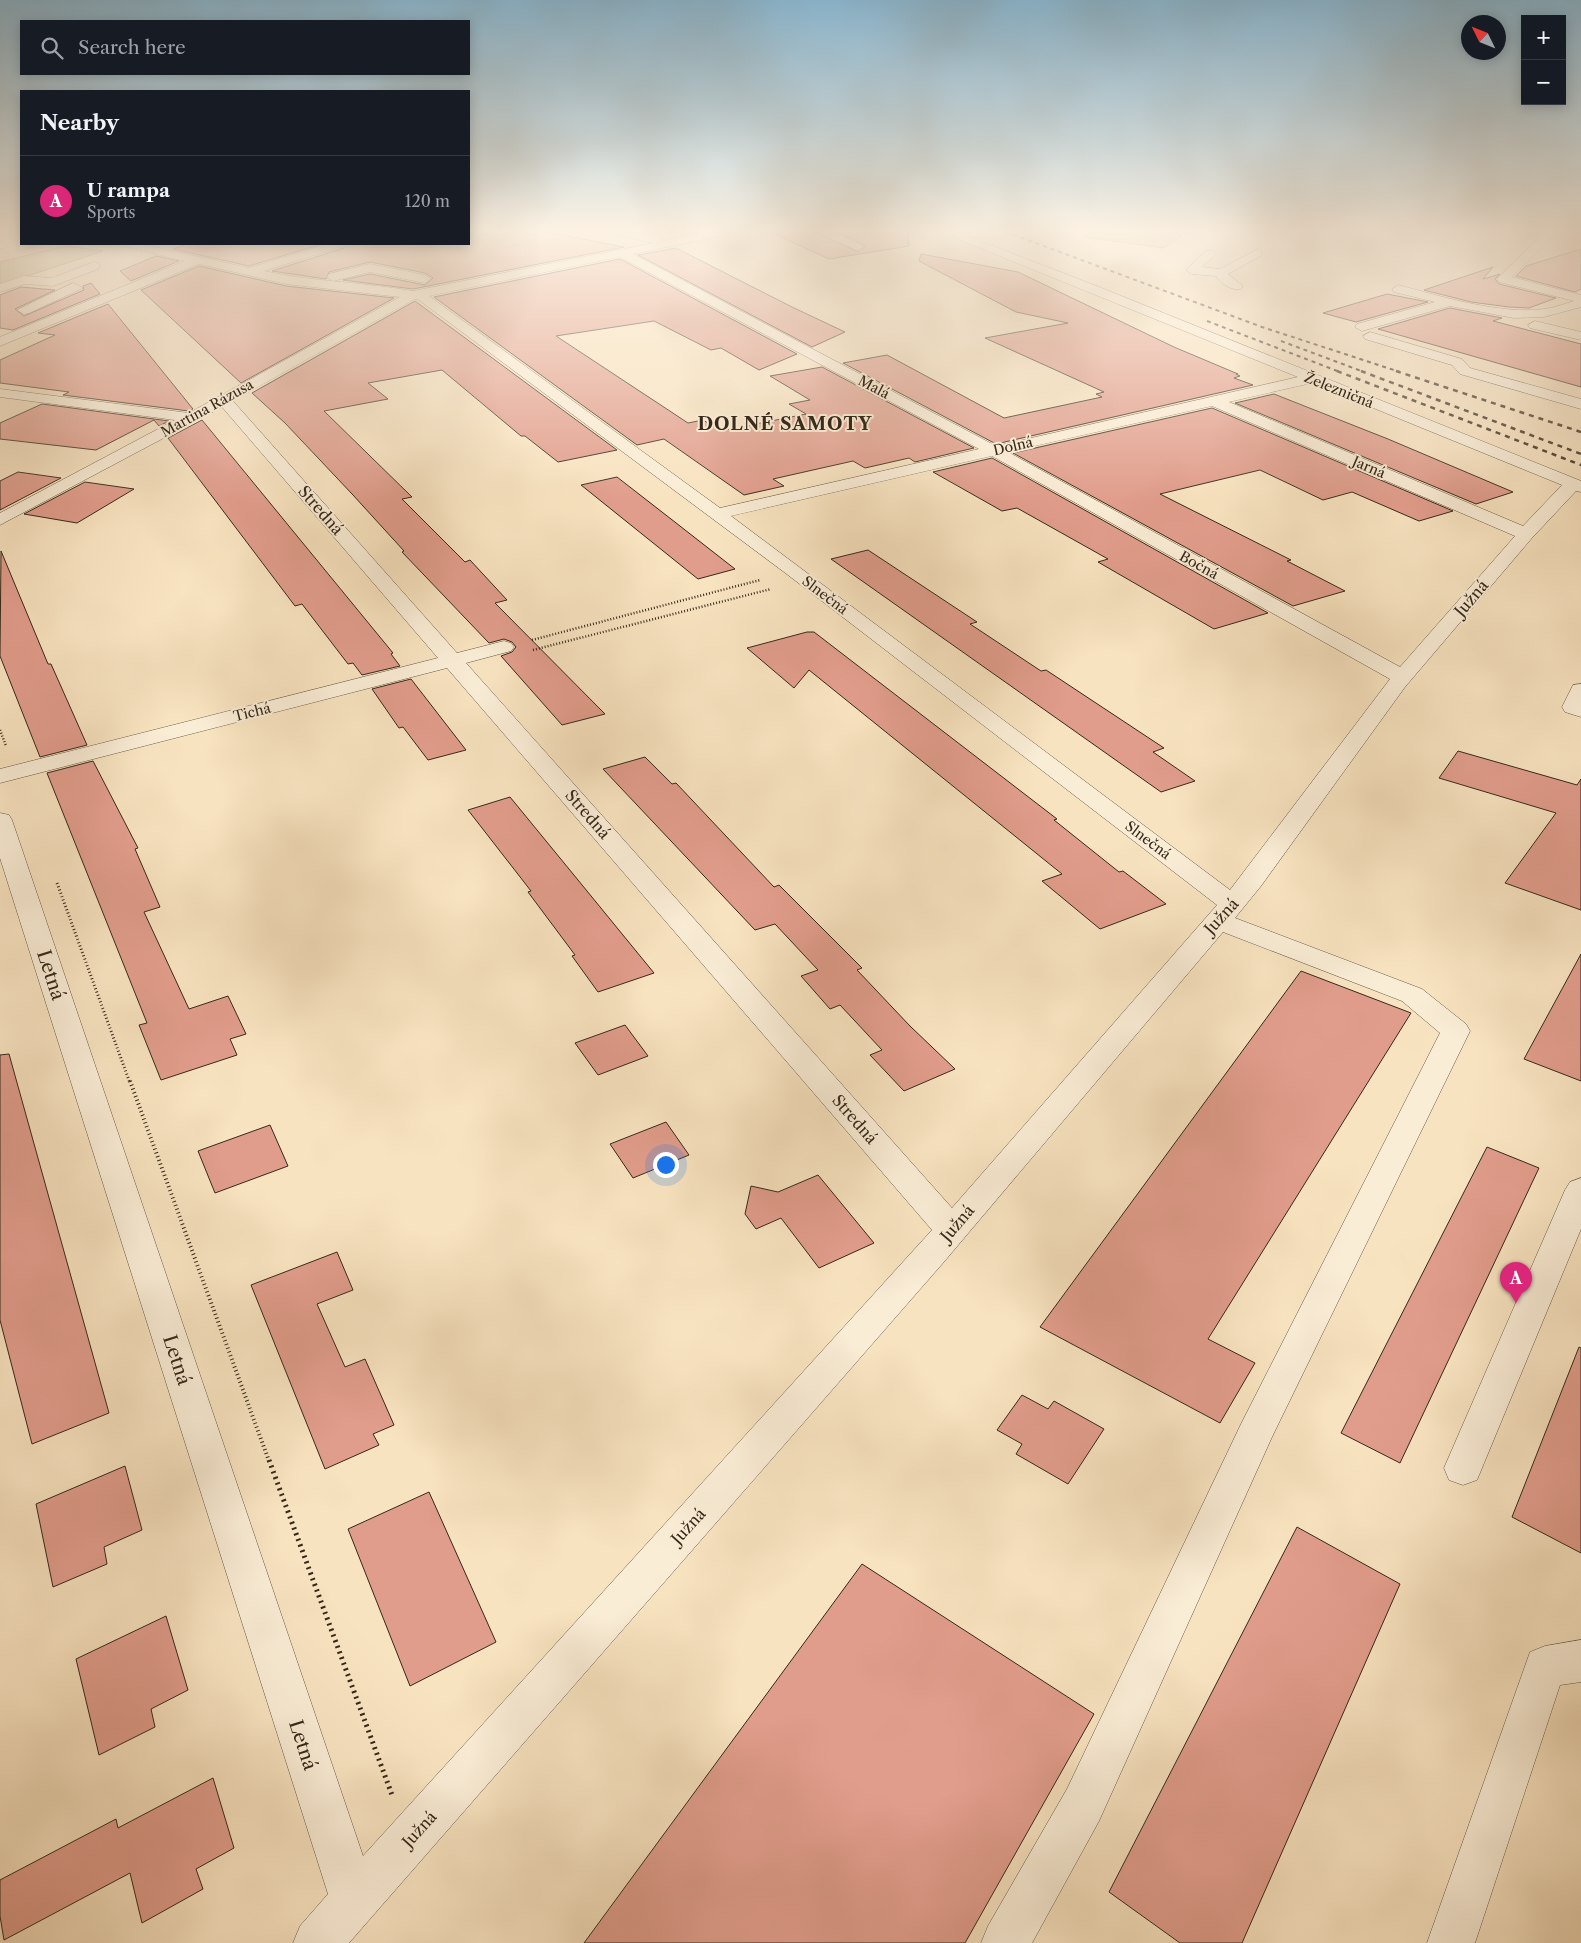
<!DOCTYPE html>
<html lang="en">
<head>
<meta charset="utf-8">
<style>
  :root { --surface:#171b24; --page:#20242c; --text:#f1f3f6; --muted:#9ea1a6; --line:#363941; --accent:#db2777 }
  body { margin:0; font-family:"Libre Caslon Text",serif; background:var(--page); color:var(--text) }
  .controls { position:absolute; right:15px; top:15px; display:grid; overflow:hidden; border-radius:0px; box-shadow:0 2px 12px #0003 }
  .controls button { width:45px; height:45px; display:grid; place-items:center; padding:0; border:0; border-bottom:1px solid var(--line); background:var(--surface); color:var(--text); font:25px sans-serif }
  .compass { position:absolute; left:1461px; top:15px; width:45px; height:45px; border-radius:50%; background:var(--surface); box-shadow:0 2px 12px #0003; rotate:313deg }
  .you { position:absolute; left:665px; top:1164px; width:18px; height:18px; margin:-12px; border:4px solid #fff; border-radius:50%; background:#1a73e8; box-shadow:0 0 0 8px #1a73e833 }
  .badge { display:grid; place-items:center; width:32px; height:32px; border-radius:50%; background:var(--accent); color:#fff; font-size:16px; font-weight:700 }
  .pin { position:absolute; translate:-50% -41px; filter:drop-shadow(0 1px 2px #0008) }
  .pin::after { content:''; position:absolute; top:26px; width:18px; height:15px; background:inherit; clip-path:polygon(0 0,100% 0,50% 100%) }
  .list { margin:0; padding:0; list-style:none }
  h2 { display:flex; justify-content:space-between; align-items:center; height:65px; margin:0; padding:0 20px; font-size:21px }
  h2 small { font-size:16px; font-weight:400; color:var(--muted) }
  .list li { display:grid; grid-template-columns:32px 1fr auto; gap:15px; align-items:center; box-sizing:border-box; height:90px; padding:0 20px; border-top:1px solid var(--line) }
  .list b { display:block; font-size:19px; white-space:nowrap }
  .list p { margin:0; font-size:16px; white-space:nowrap; color:var(--muted) }
  .list em { font-size:16px; font-style:normal; color:var(--muted) }
  .icon { flex:none; width:28px; height:28px; fill:none; stroke:currentColor; stroke-width:2; stroke-linecap:round; stroke-linejoin:round }
  .map { position:relative; flex:none; width:1581px; height:1943px; overflow:hidden }
  .search { position:absolute; background:var(--surface); box-shadow:0 2px 12px #0003; left:20px; top:20px; width:450px; height:55px; display:flex; align-items:center; gap:12px; box-sizing:border-box; padding:0 18px; border-radius:0px; color:var(--muted); font-size:19px }
  .panel { position:absolute; background:var(--surface); box-shadow:0 2px 12px #0003; left:20px; top:90px; width:450px; height:155px; border-radius:0px }
  .map>svg:first-child { display:block }
</style>
</head>
<body>
<div class="map">
<svg width="1581" height="1943" viewBox="0 0 1581 1943">
  <rect width="100%" height="100%" fill="#f8e3c0"/>
  <filter id="stains"><feTurbulence type="fractalNoise" baseFrequency=".004" numOctaves="4"/><feColorMatrix values="0 0 0 0 .2 0 0 0 0 .09 0 0 0 0 .02 0 0 0 .5 -.17"/></filter>
  <radialGradient id="worn" r=".72"><stop offset=".6" stop-color="#630" stop-opacity="0"/><stop offset="1" stop-color="#630" stop-opacity=".3"/></radialGradient>
  <path fill="#c2c28e" stroke="#7c7554" d="M1079 229H1190L1164 248 1084 237 1092 231Z
    M65 246 103 251 0 285V262Z"/>
  <path fill="#e19d8c" stroke="#35281a" d="M469 229H532L624 247 413 289 343 280 370 274 425 285 433 278 425 273 370 262 329 272 326 279 272 271 344 248 347 244H469Z
    M764 229H809L858 252 866 246 831 229H908L909 246 829 259Z
    M186 244H322L249 266 173 249Z
    M676 248 792 307 845 332 812 347 638 255Z
    M1581 249V289L1575 292 1516 276 1526 266Z
    M921 254 1018 272 1174 347 1238 374H1236L1240 376 1234 378 1253 385 996 444 843 363 887 355 1004 418 1102 397 1096 394 1104 392 985 338 1068 323 1016 312 919 261Z
    M156 256 179 261 131 281 120 271Z
    M620 259 797 354 759 370 721 348 711 350 654 321 556 336 688 423 703 420 721 431 806 414 789 404 810 400 770 376 822 367 974 448 915 462 909 458 865 468 853 461 773 479 784 486 744 495 664 439 637 445 434 297Z
    M199 266 286 286 394 298 241 383 141 290Z
    M1493 267 1483 279 1500 274 1495 279 1499 284 1556 298 1529 308 1509 307 1471 302 1424 290Z
    M91 283 100 294 13 330 0 328V295L21 287 55 290 15 309 24 316 84 290 83 286Z
    M1387 294 1428 302 1356 322 1323 313Z
    M415 301 617 450 558 462 525 436H521L442 370 368 383 388 399 324 411 412 497 402 499 465 562 470 560 507 600 495 603 605 714 562 725 501 656 512 652 516 647 512 642 504 639 489 643 402 552 404 551 353 495 285 423 252 393Z
    M108 304 193 409 189 411 63 395 69 392 0 383V360L55 335 38 333Z
    M1450 308 1502 318 1493 321 1581 344V387L1378 329Z
    M1274 394 1388 439 1513 492 1476 504 1235 403Z
    M42 404 169 421 159 426 154 420 96 450 0 439V423Z
    M1212 408 1453 511 1419 521 1352 492 1323 500 1260 470 1160 494 1291 560 1287 561 1345 591 1293 606 1013 453Z
    M202 420 393 653 391 654 400 666 362 675 353 663 348 664 302 604 295 606 168 438Z
    M992 458 1268 613 1214 629 1098 562 1108 559 1017 508 1002 511 933 472Z
    M18 472 61 478 0 510V481Z
    M617 477 671 519 735 569 698 579 581 485Z
    M85 482 134 489 77 523 24 514Z
    M868 550 977 622 970 624 1041 671 1046 670 1164 748 1153 752 1195 781 1161 792 831 559Z
    M1 551 48 664H51L87 745 40 757 0 656Z
    M807 632H814L1057 819 1054 820 1119 872 1123 871 1166 904 1100 929 1042 881 1062 874 809 670 794 688 747 648Z
    M411 679 466 750 428 760 403 727 399 728 372 689Z
    M1458 751 1577 785 1581 779V910L1505 883 1556 813 1439 778Z
    M645 757 672 784 676 783 774 887 779 885 862 968 857 970 910 1026 955 1069 904 1091 870 1055 882 1050 840 1005 830 1009 801 976 818 970 775 924 755 930 603 769Z
    M93 761 138 848 135 849 160 907 144 912 189 1009 228 996 246 1034 230 1039 237 1055 161 1080 139 1025 147 1023 47 773Z
    M510 797 587 891 654 973 598 992 572 956 575 955 528 892 531 891 468 810Z
    M1581 954V1081L1524 1059Z
    M1301 971 1411 1013 1208 1339 1255 1363 1220 1423 1040 1327Z
    M625 1025 648 1056 598 1075 575 1043Z
    M9 1054 109 1413 32 1444 0 1320V1055Z
    M666 1122 689 1155 633 1178 610 1144Z
    M270 1125 288 1166 215 1193 198 1151Z
    M1487 1147 1539 1168 1400 1463 1341 1433Z
    M818 1175 874 1243 819 1268 781 1218 756 1229 745 1214 751 1186 778 1192Z
    M337 1252 353 1290 317 1304 345 1367 365 1359 394 1425 373 1434 379 1445 325 1469 251 1285Z
    M1579 1347 1581 1348V1553L1512 1517Z
    M1022 1395 1048 1409 1054 1401 1104 1429 1068 1484 1016 1454 1022 1444 997 1430Z
    M125 1466 142 1530 104 1547 107 1564 53 1587 36 1504Z
    M429 1492 496 1642 410 1686 348 1529Z
    M1297 1527 1400 1584 1242 1943H1180L1109 1892Z
    M862 1564 1094 1714 965 1943H584Z
    M166 1616 188 1690 151 1709 155 1727 99 1755 76 1659Z
    M213 1778 234 1848 196 1869 203 1889 142 1923 130 1873 4 1940 0 1916V1880L116 1819 118 1828Z"/>
  <g fill="none" stroke-linecap="round" stroke-linejoin="round">
    <g stroke="#665744" stroke-width="1">
      <path id="minor" d="M596 229H620L661 238 662 241 721 229H744L739 232 633 254 996 446 1298 377 933 229H949L1099 287 1581 481V492L1576 491 1532 538 1405 687 1261 886 1235 918 1422 989 1466 1024 1470 1031 1272 1437 1099 1821 1032 1943H981L988 1926 1067 1789 1241 1424 1440 1033 1402 1001 1223 932 943 1263 349 1943H293L300 1926 328 1894 0 858V813L9 815 12 820 363 1856 932 1230 447 668 0 783V769L438 658 222 407 0 525V513L175 420 0 397V389L189 413 400 297 286 284 199 264 0 346V337L185 261 123 246 121 244H141L249 268 328 244H345L343 246 264 271C313 282 363 282 413 291L654 243 601 232ZM620 257 979 449 720 508 429 296ZM415 299 419 300 788 575 1217 905 952 1208 466 663 511 651 514 647 511 643 504 641 457 653 233 401ZM1312 383 1562 485 1523 526 1229 402ZM1212 406 1515 536 1400 667 1008 452ZM992 456 1390 679 1230 890 731 516Z
        M811 229H826L864 247 858 250 854 249Z
        M1548 229H1560L1512 277 1581 295V307L1544 317 1514 318 1450 306 1362 331 1355 327 1357 324 1435 302 1394 292 1392 289 1398 285C1440 296 1501 315 1544 309 1554 308 1564 304 1574 301L1499 282 1497 279Z
        M1569 229H1581V233L1570 231Z
        M1258 249 1262 251V255L1228 274 1243 286 1241 289C1233 291 1220 284 1216 276L1192 274 1186 270 1206 251H1214L1216 254 1202 267 1220 269Z
        M94 262 98 263 100 266 98 269 53 286 25 284 0 292V284L24 276 52 278Z
        M370 264 425 275 431 279 425 283 370 272 333 281 327 277 329 274Z
        M73 283 83 288 29 313 24 314 17 310Z
        M1535 321 1581 332V340L1530 328 1528 325Z
        M1370 332 1462 359 1470 368 1581 399V409L1460 374 1452 365 1365 339 1363 336Z
        M1581 684V717L1565 712 1562 707 1573 685Z
        M1581 1178V1229L1482 1468 1477 1480 1463 1485 1449 1480 1444 1468 1565 1190 1570 1182Z
        M1581 1640V1682L1560 1685 1475 1943H1427L1530 1652 1545 1646Z"/>
    </g>
    <path stroke="#35281a" stroke-width="1" stroke-dasharray="0.5 1" stroke-linecap="butt" d="M469 234 475 229
      M469 238 479 242 509 232
      M507 248 537 238
      M0 249 24 244"/>
    <path stroke="#35281a" stroke-width="2.5" stroke-dasharray="1 2" stroke-linecap="butt" d="M532 640 760 580
      M533 650 771 589
      M0 730 6 746"/>
    <path stroke="#35281a" stroke-width="3" stroke-dasharray="1 2.5" stroke-linecap="butt" d="M57 883 130 1083"/>
    <path stroke="#35281a" stroke-width="4" stroke-dasharray="1 3" stroke-linecap="butt" d="M130 1081 269 1461"/>
    <path stroke="#35281a" stroke-width="5" stroke-dasharray="2 4" stroke-linecap="butt" d="M269 1460 392 1795"/>
    <use href="#minor" fill="#faedd6" fill-rule="evenodd"/>
    <path stroke="#35281a" stroke-width="2" stroke-dasharray="4 4" stroke-linecap="butt" d="M998 229 1262 327 1400 372
      M1207 321 1340 372
      M1281 341 1364 372"/>
    <path stroke="#35281a" stroke-width="2.5" stroke-dasharray="5 5" stroke-linecap="butt" d="M1337 371 1581 465
      M1361 371 1581 454
      M1396 371 1581 432"/>
  </g>
  <linearGradient id="sky" x2="0" y2="1"><stop stop-color="#8ab8d2"/><stop offset="0.46" stop-color="#fcf2e3"/><stop offset="1" stop-color="#fcf2e3" stop-opacity="0"/></linearGradient>
  <rect width="1581" height="501" fill="url(#sky)"/>
  <g text-anchor="middle" dominant-baseline="central" stroke-width="4" stroke-linejoin="round" paint-order="stroke">
    <g font-size="14" fill="#35281a" stroke="#faedd6">
      <text transform="translate(874 387) rotate(28)">Malá</text>
      <text transform="translate(1339 390) rotate(22)">Železničná</text>
      <text transform="translate(207 408) rotate(-29)">Martina Rázusa</text>
      <text transform="translate(1013 446) rotate(-13)">Dolná</text>
      <text transform="translate(1369 467) rotate(23)">Jarná</text>
      <text transform="translate(1199 565) rotate(29)">Bočná</text>
      <text transform="translate(825 595) rotate(37)">Slnečná</text>
      <text transform="translate(252 712) rotate(-14)">Tichá</text>
      <text transform="translate(1148 840) rotate(37)">Slnečná</text>
    </g>
    <g font-size="16" fill="#35281a" stroke="#faedd6">
      <text transform="translate(321 510) rotate(49)">Stredná</text>
      <text transform="translate(1471 598) rotate(-50)">Južná</text>
      <text transform="translate(588 814) rotate(49)">Stredná</text>
      <text transform="translate(1221 916) rotate(-48)">Južná</text>
      <text transform="translate(855 1119) rotate(49)">Stredná</text>
      <text transform="translate(957 1223) rotate(-50)">Južná</text>
      <text transform="translate(688 1526) rotate(-48)">Južná</text>
      <text transform="translate(419 1829) rotate(-48)">Južná</text>
    </g>
    <g font-size="18" font-weight="bold" letter-spacing="1" fill="#35281a" stroke="#faedd6">
      <text x="785" y="424">DOLNÉ SAMOTY</text>
    </g>
    <g font-size="19" fill="#35281a" stroke="#faedd6">
      <text transform="translate(51 975) rotate(72)">Letná</text>
      <text transform="translate(177 1360) rotate(72)">Letná</text>
      <text transform="translate(303 1745) rotate(72)">Letná</text>
    </g>
  </g>
  <rect width="100%" height="100%" filter="url(#stains)"/>
  <rect width="100%" height="100%" fill="url(#worn)"/>
</svg>
<div class="controls">
<button>+</button>
<button>−</button>
</div>
<svg class="compass" viewBox="-18 -18 36 36"><path d="M0-13l5 13h-10z" fill="#e53935"/><path d="M0 13l5-13h-10z" fill="#9ea1a6"/></svg>
<div class="you"></div>
<div class="pin badge" style="left:1516px;top:1303px">A</div>
<div class="search"><svg class="icon" aria-label="search" viewBox="0 0 24 24"><circle cx="10" cy="10" r="6"/><path d="M15 15l6 6"/></svg>Search here</div>
<section class="panel">
<h2>Nearby<small></small></h2>
<ul class="list">
<li><span class="badge">A</span><div><b>U rampa</b><p>Sports</p></div><em>120 m</em></li>
</ul>
</section>
</div>
</body>
</html>
